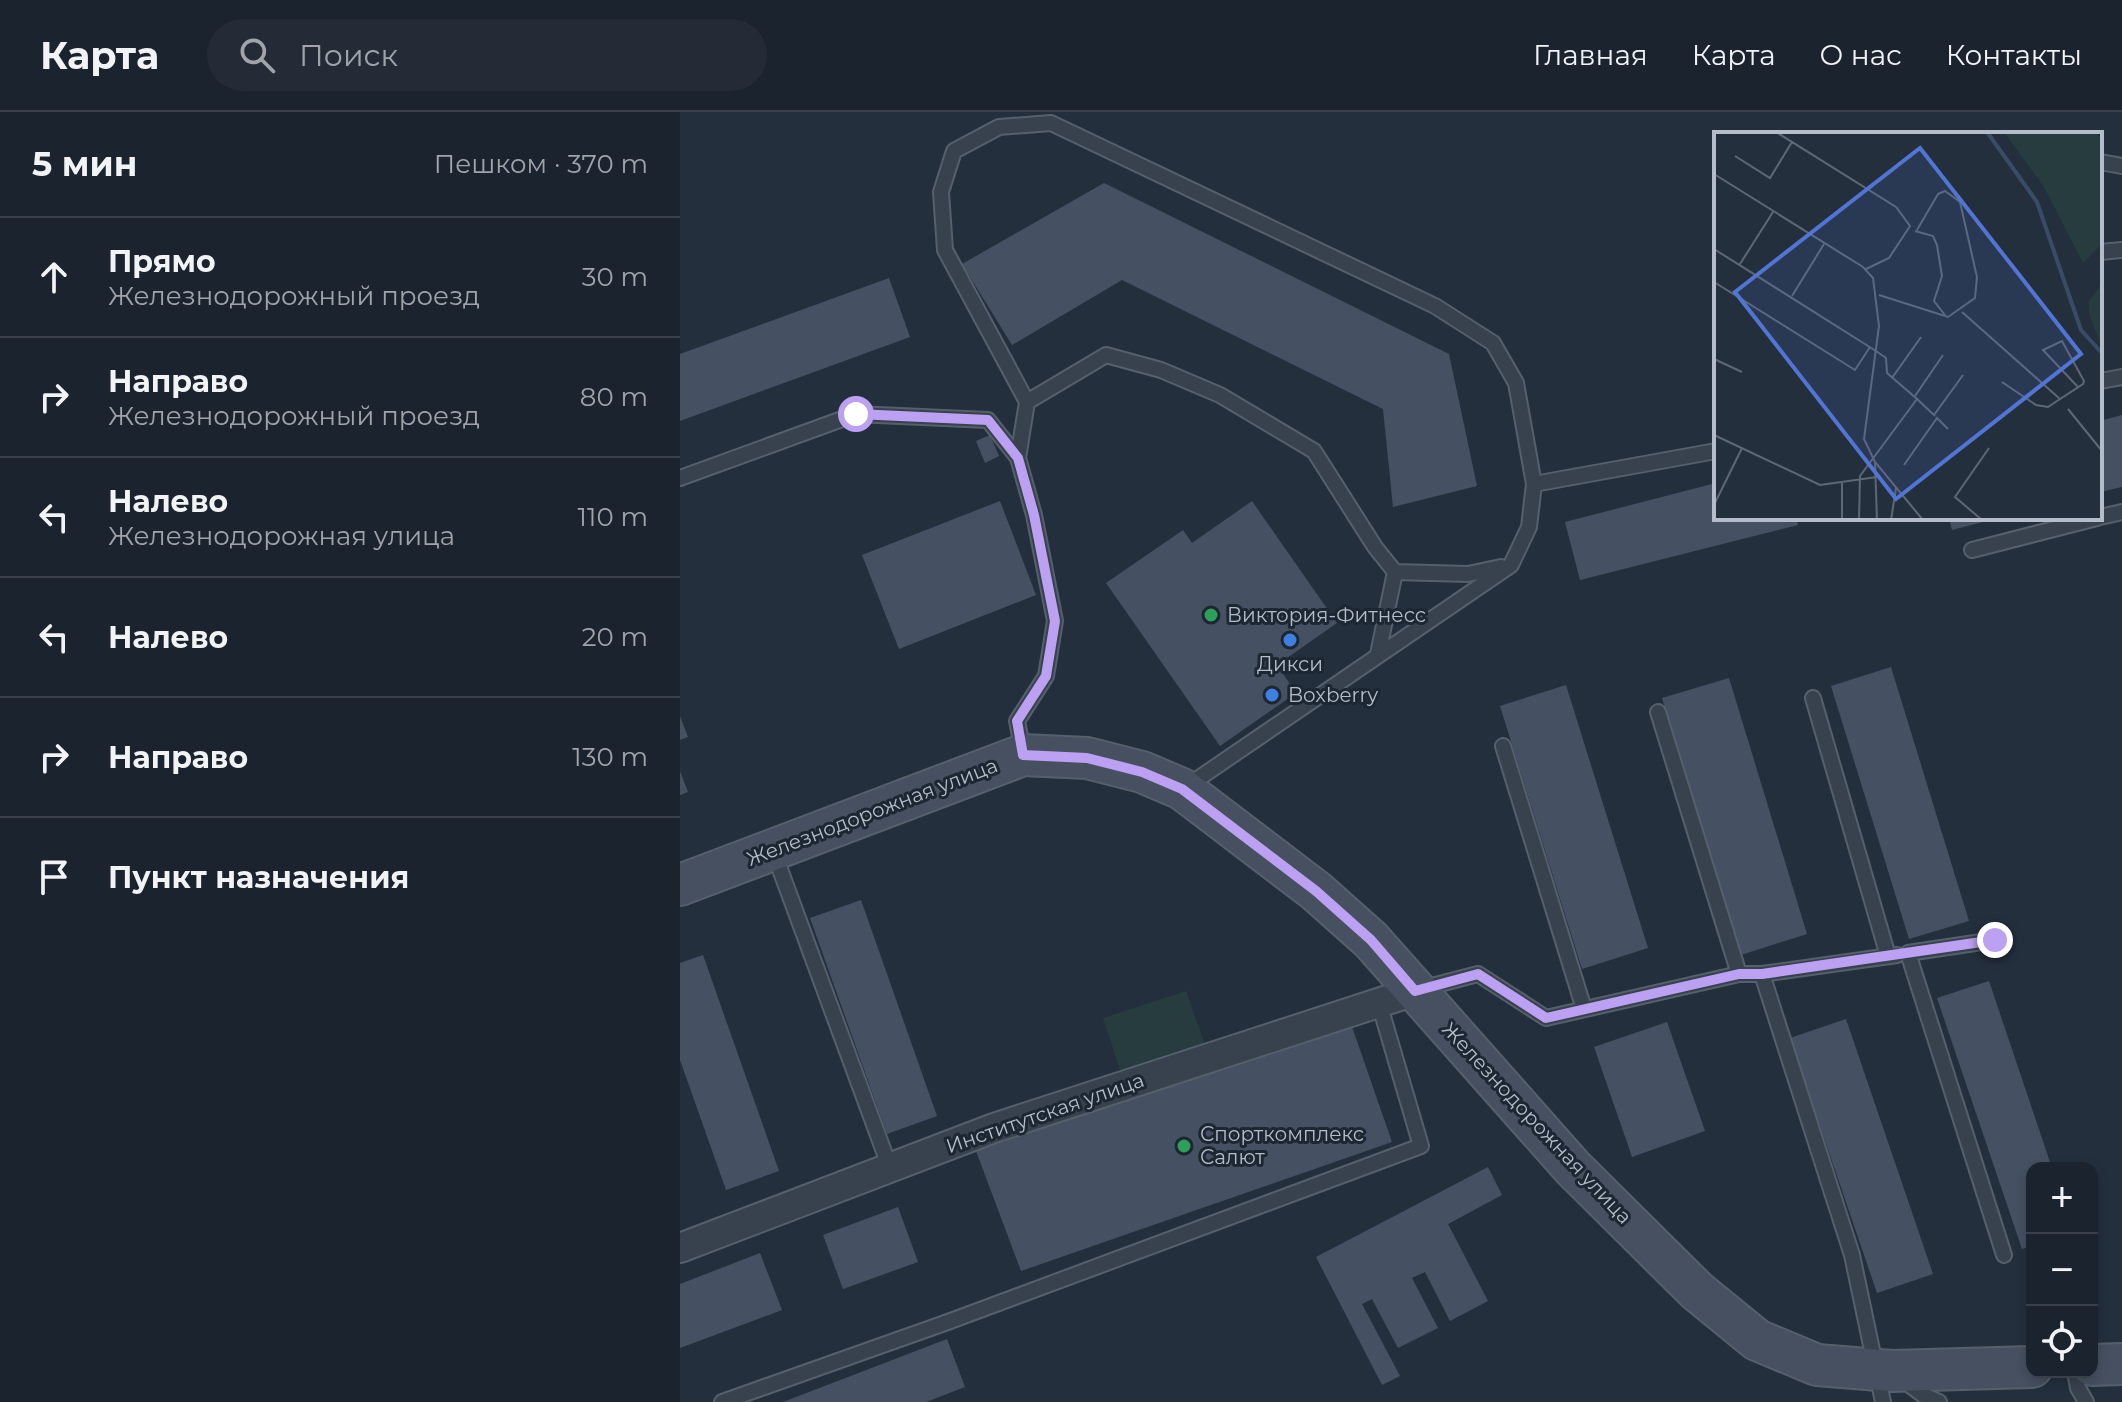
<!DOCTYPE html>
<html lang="ru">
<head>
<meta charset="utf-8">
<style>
  :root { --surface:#1b232e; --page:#242b36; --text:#f1f3f6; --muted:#a0a4aa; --line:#39404a }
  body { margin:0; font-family:Montserrat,sans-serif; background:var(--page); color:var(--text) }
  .controls { position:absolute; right:24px; bottom:24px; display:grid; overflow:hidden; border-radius:16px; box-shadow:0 4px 12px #0003 }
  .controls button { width:72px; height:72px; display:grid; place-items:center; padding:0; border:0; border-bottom:2px solid var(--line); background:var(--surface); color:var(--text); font:40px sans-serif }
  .stop { position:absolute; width:24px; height:24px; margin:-18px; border:6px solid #bca0f2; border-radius:50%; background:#fff }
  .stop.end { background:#bca0f2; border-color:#fff; box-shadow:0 2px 8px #0008 }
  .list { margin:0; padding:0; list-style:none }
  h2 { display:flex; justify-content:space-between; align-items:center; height:104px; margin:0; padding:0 32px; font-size:34px }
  h2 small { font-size:26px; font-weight:400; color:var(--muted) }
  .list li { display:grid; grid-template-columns:52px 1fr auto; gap:24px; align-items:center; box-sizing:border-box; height:120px; padding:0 32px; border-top:2px solid var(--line) }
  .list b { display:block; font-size:30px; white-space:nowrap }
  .list p { margin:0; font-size:26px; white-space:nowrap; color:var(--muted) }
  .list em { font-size:26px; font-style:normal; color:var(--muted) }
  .icon { flex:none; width:44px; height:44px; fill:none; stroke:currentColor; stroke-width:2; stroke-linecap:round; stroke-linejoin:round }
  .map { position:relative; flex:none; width:1442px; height:1290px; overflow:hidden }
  header { display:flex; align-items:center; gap:48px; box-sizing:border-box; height:112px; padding:0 40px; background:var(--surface); border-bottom:2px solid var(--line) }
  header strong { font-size:38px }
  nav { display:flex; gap:44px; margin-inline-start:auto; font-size:28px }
  .search { width:560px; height:72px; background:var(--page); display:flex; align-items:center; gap:20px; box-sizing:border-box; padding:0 28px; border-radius:44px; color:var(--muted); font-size:30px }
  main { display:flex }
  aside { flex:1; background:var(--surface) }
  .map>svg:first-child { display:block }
</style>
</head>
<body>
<header>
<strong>Карта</strong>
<div class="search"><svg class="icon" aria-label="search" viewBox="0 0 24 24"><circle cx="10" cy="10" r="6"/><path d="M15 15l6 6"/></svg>Поиск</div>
<nav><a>Главная</a><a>Карта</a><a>О нас</a><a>Контакты</a></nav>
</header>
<main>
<aside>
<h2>5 мин<small>Пешком · 370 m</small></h2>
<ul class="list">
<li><svg class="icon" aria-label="ahead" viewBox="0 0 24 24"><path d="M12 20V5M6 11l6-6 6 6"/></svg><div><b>Прямо</b><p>Железнодорожный проезд</p></div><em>30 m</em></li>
<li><svg class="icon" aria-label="right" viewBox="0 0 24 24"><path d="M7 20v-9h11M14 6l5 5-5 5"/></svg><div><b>Направо</b><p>Железнодорожный проезд</p></div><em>80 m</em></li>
<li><svg class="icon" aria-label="left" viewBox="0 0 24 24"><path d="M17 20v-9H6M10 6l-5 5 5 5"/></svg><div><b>Налево</b><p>Железнодорожная улица</p></div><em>110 m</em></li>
<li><svg class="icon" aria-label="left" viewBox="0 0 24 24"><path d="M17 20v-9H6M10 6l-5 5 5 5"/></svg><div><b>Налево</b></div><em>20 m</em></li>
<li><svg class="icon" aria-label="right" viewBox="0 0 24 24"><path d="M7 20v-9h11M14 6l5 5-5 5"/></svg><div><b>Направо</b></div><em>130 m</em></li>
<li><svg class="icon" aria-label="arrive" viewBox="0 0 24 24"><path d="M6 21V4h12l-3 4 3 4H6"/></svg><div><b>Пункт назначения</b></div></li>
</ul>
</aside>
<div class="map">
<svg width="1442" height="1290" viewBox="0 0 1442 1290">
  <rect width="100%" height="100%" fill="#242f3e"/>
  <path fill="#263c3f" d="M506 879 525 933 441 961 423 906Z"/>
  <path fill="#455162" d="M424 71 769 242 797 374 713 395 703 297 442 168 332 233 282 152Z
    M209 166 230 225 0 309V242Z
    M1442 303V375L1420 380V309Z
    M310 323 319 344 305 351 296 329Z
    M1036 371V406H1116L1118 413 900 468 885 410Z
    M320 389 356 483 219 537 182 443Z
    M572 389 657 511 597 553 616 581 540 634 426 471 503 418 512 431Z
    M1269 406H1315V407L1272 418Z
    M1211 555 1289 809 1229 827 1151 574Z
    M1049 566 1127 822 1061 843 982 586Z
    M886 573 968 836 902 857 820 594Z
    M0 604 8 625 0 628Z
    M0 659 8 680 0 683Z
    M181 788 257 1004 207 1022 130 806Z
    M23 843 99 1059 46 1078 0 948V851Z
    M1309 869 1372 1056H1352V1134L1342 1137 1257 886Z
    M1166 907 1253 1162 1197 1181 1110 926Z
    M670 909 712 1030 341 1159 296 1039Z
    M987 910 1025 1019 952 1045 914 935Z
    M808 1055 822 1083 768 1112 808 1189 770 1209 745 1160 732 1166 758 1216 718 1236 692 1187 682 1192 720 1264 702 1273 636 1145Z
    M218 1095 238 1150 163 1177 143 1123Z
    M80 1141 102 1198 0 1236V1172Z
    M267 1227 285 1275 246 1290H103Z"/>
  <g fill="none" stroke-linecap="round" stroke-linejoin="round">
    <g stroke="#565f6c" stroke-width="18">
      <path id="lane" d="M1420 50 1442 54
        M1420 140 1442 138
        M1420 269 1442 265
        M347 290 265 138 261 80 274 39 319 15 371 11 755 194 813 231 836 271 854 372 849 415 831 453 506 675
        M338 346 347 290 426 243 481 258 540 283 634 339 695 435 715 460 788 462 821 455
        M0 366 176 302 308 308 338 346 354 403 375 509 366 564 337 609 343 639
        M854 372 1036 339
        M1420 405 1442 400
        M1292 438 1417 406
        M698 542 715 460
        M1133 586 1208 844
        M978 600 1059 862
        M823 634 904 897
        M94 741 210 1056
        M1315 828 1228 841 1324 1143
        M1082 862 1217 843
        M740 877 798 862 866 906 1059 862H1082L1172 1143 1203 1290
        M1395 1260 1398 1276 1406 1290
        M1222 1267 1243 1283 1259 1290
        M42 1290 265 1211 741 1034 699 891"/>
    </g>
    <g stroke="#565f6c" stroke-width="32">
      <path id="street" d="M0 1136 314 1016 735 879"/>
    </g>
    <g stroke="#565f6c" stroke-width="44">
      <path id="secondary" d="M0 773 343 643 407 646 462 660 502 677 636 779 691 828 893 1056 1017 1179 1077 1228 1137 1253 1212 1259 1352 1255
        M1412 1253 1442 1252"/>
    </g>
    <use href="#lane" stroke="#38414e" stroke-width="14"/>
    <use href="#street" stroke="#38414e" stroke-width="28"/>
    <use href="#secondary" stroke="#465061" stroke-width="40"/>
  </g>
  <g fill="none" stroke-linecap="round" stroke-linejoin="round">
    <path stroke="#bca0f2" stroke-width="10" d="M176 302 308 308 338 346 354 403 375 509 366 564 337 609 343 643 407 646 462 660 502 677 636 779 691 828 735 879 798 862 866 906 1059 862H1082L1315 828"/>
  </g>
  <g fill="#2e9e5b" stroke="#1d2633" stroke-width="3">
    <circle cx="531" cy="503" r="8"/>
    <circle cx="504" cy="1034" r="8"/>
  </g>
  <g fill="#3f7fe0" stroke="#1d2633" stroke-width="3">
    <circle cx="610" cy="528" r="8"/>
    <circle cx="592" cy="583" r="8"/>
  </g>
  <g text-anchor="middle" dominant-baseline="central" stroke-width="6" stroke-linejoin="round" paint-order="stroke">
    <g font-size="20" fill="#b4bcc9" stroke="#1d2633" text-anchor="start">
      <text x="547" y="503">Виктория-Фитнесс</text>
      <text x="610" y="552" text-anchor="middle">Дикси</text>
      <text x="608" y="583">Boxberry</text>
      <text x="520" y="1022">Спорткомплекс<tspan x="520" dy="23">Салют</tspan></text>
    </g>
    <g font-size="20" fill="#b4bcc9" stroke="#1d2633">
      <text transform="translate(192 700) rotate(-21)">Железнодорожная улица</text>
      <text transform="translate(365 1001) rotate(-19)">Институтская улица</text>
      <text transform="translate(857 1011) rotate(47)">Железнодорожная улица</text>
    </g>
  </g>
  <g transform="translate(1034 20)">
    <rect width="388" height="388" fill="#242f3e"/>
    <path d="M290 0H380L388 7V112L369 131 330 55ZM388 151V217L375 181V169Z" fill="#263c3f"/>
    <path fill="none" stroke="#394c67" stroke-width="4" d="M273 0 323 70 367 198 388 221"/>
    <path fill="none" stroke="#5e6776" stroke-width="2" d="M62 0 182 75 196 94 175 126 152 137M21 24 56 46 78 10M0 42 149 135 159 146 165 194 150 307 161 330 209 388M201 99 219 104 223 113 228 144 220 169 231 183M0 117 162 219 172 226 173 241 203 267 146 344 145 388M26 132 59 80M0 150 141 238 156 215M165 163 234 185 261 166 263 145 246 70 231 59 224 62 203 98M78 164 110 112M248 180 346 267 369 252 370 249 348 209 329 218 364 255M0 227 28 240M178 246 207 205M288 250 322 273 334 275 346 267M201 264 229 223M203 267 221 284M354 277 388 319M220 283 249 243M0 303 106 353 163 345M161 330 163 388M190 333 223 286 234 297M0 373 28 316M128 388V351M177 388 182 356M268 388 241 365 275 316"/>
    <path fill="#5274d3" fill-opacity="0.15" stroke="#5274d3" stroke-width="4" d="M206 16 367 222 182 367 21 160Z"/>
    <rect width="388" height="388" fill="none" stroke="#b4bcc9" stroke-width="4"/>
  </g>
</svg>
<div class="controls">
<button>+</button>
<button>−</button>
<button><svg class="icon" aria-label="locate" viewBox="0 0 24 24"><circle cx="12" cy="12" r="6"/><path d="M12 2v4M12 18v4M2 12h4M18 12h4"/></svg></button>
</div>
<div class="stop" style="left:176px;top:302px"></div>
<div class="stop end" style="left:1315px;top:828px"></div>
</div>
</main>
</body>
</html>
